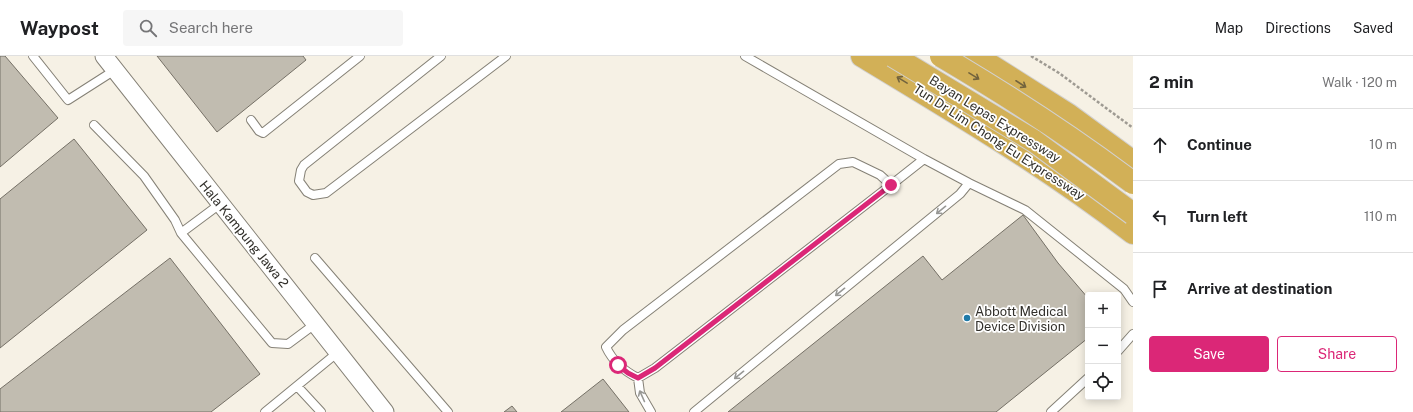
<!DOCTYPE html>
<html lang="en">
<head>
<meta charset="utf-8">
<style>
  :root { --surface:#fff; --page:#f6f6f6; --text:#202124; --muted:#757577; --line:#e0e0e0; --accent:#db2777 }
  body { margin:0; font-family:"Public Sans",sans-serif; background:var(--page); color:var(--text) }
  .controls { position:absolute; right:12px; bottom:12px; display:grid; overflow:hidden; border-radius:4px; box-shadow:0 2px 10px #0003 }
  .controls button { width:36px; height:36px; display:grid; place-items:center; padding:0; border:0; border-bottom:1px solid var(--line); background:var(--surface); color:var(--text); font:20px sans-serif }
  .stop { position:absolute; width:12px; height:12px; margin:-9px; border:3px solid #db2777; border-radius:50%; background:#fff }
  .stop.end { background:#db2777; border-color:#fff; box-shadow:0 1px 4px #0008 }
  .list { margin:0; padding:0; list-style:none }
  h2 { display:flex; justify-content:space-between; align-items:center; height:52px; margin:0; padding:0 16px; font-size:17px }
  h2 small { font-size:13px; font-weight:400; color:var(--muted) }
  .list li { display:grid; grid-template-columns:26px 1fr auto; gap:12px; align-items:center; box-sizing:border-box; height:72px; padding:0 16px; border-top:1px solid var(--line) }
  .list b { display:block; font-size:15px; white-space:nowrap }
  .list em { font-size:13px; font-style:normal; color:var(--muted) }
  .actions { display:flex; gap:8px; padding:12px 16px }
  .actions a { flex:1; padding:9px 0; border:1px solid var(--accent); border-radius:4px; text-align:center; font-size:14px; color:var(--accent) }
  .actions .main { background:var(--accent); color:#fff }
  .icon { flex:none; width:22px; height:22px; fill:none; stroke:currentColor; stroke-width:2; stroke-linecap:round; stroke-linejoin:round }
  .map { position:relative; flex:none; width:1133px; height:356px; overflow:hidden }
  header { display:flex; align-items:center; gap:24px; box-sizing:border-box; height:56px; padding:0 20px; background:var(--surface); border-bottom:1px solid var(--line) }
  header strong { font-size:19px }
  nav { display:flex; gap:22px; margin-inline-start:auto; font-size:14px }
  .search { width:280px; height:36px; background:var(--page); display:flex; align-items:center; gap:10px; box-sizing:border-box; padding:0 14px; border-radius:4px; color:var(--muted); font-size:15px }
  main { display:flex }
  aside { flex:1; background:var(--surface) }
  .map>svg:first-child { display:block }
</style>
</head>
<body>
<header>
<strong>Waypost</strong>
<div class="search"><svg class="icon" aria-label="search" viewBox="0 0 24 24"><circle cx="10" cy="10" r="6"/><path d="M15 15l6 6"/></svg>Search here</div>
<nav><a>Map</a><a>Directions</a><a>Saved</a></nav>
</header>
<main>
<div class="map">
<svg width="1133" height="356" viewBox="0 0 1133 356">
  <rect width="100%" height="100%" fill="#f6f1e5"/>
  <path fill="#c1bcb0" stroke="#757066" d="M0 0H5L58 62 0 111Z
    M157 0H303L306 4 217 76Z
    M74 83 147 174 0 292V143Z
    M1023 159 1058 207 1088 242V282L996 356H728L923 200 942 224Z
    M170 202 260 318 211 356H0V333Z
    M603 323 629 356H561Z
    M512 350 517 356H504Z"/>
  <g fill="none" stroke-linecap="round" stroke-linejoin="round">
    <g stroke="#858176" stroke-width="10">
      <path id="service" d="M33 0 68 44 115 14
        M441 0 304 109 301 114 299 125 307 136 313 139 326 137 506 0
        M745 0 924 103 969 127 1025 154 1124 233 1133 246
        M251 64 259 75 263 77 360 0
        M94 69 144 120 175 164 181 177 220 148
        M853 106 880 119 891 129 655 312 638 322C624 315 613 306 606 291L623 274 839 108Z
        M891 129 924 103
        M181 177 272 287 288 288 315 268
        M315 202 448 356
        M1118 295 1133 278
        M638 322 640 337 651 356
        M297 330 321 356
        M265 356 337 297
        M694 356 960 138 969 127
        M1051 356 1088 322"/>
    </g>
    <g stroke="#858176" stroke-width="19">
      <path id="minor" d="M104 0 385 356"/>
    </g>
    <g stroke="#d2d1d0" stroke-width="24">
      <path id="trunk" d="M862 0C955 56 1047 111 1133 177
        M976 0 1069 59 1133 106"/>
    </g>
    <path stroke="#9e9a92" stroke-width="2.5" stroke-dasharray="3 2" stroke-linecap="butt" d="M1031 0 1059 17 1133 72"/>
    <use href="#service" stroke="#fff" stroke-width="8"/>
    <use href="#minor" stroke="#fff" stroke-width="17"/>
    <use href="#trunk" stroke="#d2b057" stroke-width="22"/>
    <g stroke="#d2d1d0" stroke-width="24" stroke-linecap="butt">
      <path id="trunk-bridge" d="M893 0 1034 85 1133 158
        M941 0C1007 39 1072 81 1133 127"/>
    </g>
    <use href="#trunk-bridge" stroke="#d2b057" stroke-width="22"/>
  </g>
  <defs><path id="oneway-shaft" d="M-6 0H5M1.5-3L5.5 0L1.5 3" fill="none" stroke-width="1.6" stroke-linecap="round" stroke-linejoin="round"/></defs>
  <g stroke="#72633d">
    <use href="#oneway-shaft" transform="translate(974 20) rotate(32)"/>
    <use href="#oneway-shaft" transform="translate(902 24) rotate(-149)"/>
    <use href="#oneway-shaft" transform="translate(1021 28) rotate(33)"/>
  </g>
  <g stroke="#989895">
    <use href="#oneway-shaft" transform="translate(941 154) rotate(141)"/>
    <use href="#oneway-shaft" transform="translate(840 236) rotate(141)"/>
    <use href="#oneway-shaft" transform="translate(739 319) rotate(141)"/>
    <use href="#oneway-shaft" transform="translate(642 340) rotate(-114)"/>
  </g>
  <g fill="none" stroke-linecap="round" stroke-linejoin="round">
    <path stroke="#db2777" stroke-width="5" d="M618 309 628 317 638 322 655 312 891 129"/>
  </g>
  <circle fill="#1f7aa8" stroke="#fff" stroke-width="1.5" cx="967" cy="262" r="4"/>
  <g text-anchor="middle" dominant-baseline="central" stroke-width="3.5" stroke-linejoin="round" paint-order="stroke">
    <g font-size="13" fill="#32302b" stroke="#fff">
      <text transform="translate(995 63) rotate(32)">Bayan Lepas Expressway</text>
      <text transform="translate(999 86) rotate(33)">Tun Dr Lim Chong Eu Expressway</text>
      <text transform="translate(244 178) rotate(51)">Hala Kampung Jawa 2</text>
    </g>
    <g font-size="13" fill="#32302b" stroke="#fff" text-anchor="start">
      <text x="975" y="255">Abbott Medical<tspan x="975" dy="15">Device Division</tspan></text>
    </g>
  </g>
</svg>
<div class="controls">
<button>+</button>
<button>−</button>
<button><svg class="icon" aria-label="locate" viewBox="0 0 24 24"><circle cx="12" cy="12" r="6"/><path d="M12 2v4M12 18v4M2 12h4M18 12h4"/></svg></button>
</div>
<div class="stop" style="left:618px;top:309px"></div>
<div class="stop end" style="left:891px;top:129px"></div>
</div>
<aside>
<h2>2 min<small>Walk · 120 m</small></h2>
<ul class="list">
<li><svg class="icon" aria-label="ahead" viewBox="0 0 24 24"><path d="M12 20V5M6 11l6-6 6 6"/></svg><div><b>Continue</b></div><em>10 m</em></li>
<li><svg class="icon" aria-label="left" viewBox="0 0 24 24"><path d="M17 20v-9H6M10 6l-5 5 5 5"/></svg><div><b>Turn left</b></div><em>110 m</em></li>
<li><svg class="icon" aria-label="arrive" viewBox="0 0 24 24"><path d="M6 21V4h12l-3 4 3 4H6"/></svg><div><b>Arrive at destination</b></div></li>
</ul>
<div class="actions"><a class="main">Save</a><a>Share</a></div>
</aside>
</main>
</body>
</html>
